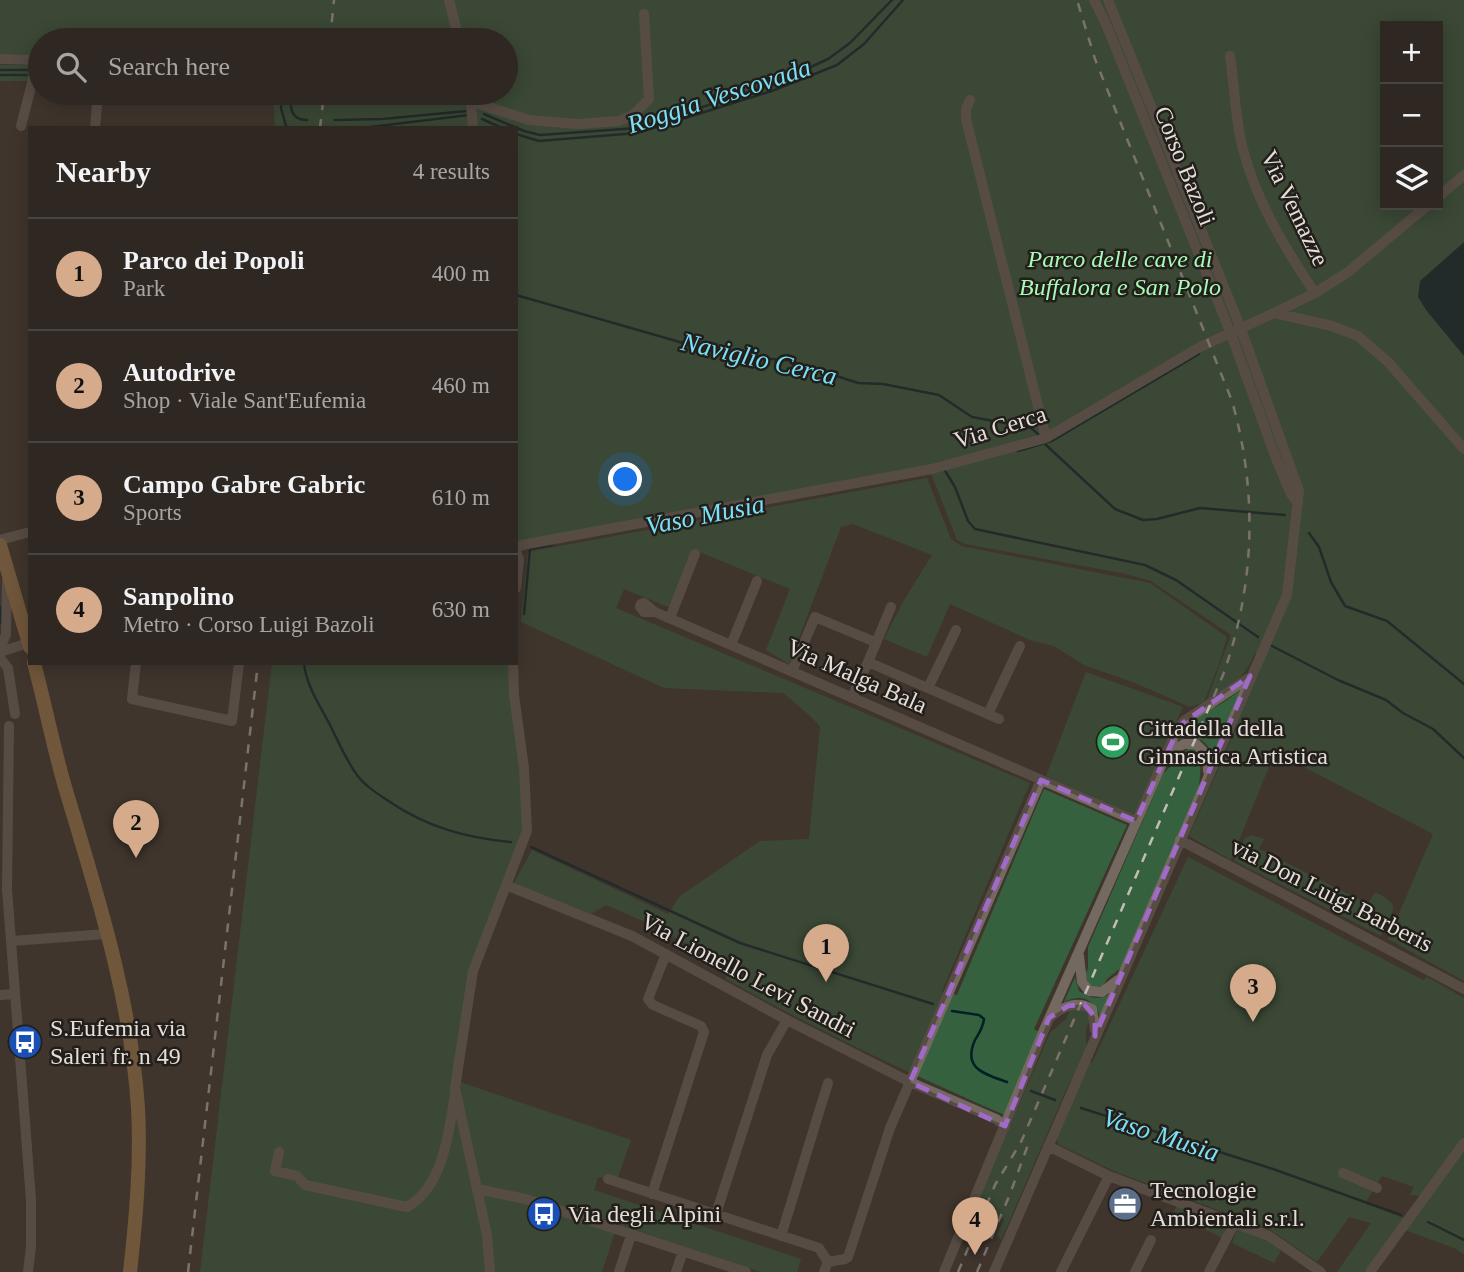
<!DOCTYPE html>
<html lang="en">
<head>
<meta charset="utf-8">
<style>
  :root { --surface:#2f2822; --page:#3b342f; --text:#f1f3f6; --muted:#a7a6a5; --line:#4a4440; --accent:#d6ab8b }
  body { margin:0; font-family:"Times New Roman",serif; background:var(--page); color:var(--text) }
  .controls { position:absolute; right:21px; top:21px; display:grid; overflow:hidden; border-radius:0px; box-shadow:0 4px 18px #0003 }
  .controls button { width:63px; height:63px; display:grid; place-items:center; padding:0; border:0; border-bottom:2px solid var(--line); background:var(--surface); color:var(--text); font:35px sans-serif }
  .you { position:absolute; left:626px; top:480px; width:24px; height:24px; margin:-18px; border:5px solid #fff; border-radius:50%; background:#1a73e8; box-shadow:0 0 0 10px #1a73e833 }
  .badge { display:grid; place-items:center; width:46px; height:46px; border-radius:50%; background:var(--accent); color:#111; font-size:23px; font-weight:700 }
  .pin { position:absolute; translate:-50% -58px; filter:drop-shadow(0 2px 4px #0008) }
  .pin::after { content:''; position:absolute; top:37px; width:24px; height:21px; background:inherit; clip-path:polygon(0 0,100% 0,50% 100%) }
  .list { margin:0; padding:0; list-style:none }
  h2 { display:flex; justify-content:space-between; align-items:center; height:91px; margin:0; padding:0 28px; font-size:30px }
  h2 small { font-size:23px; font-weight:400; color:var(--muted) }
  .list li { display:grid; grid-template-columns:46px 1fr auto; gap:21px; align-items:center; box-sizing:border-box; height:112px; padding:0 28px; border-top:2px solid var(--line) }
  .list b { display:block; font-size:26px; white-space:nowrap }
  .list p { margin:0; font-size:23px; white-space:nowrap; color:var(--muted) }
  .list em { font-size:23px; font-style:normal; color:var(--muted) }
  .icon { flex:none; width:38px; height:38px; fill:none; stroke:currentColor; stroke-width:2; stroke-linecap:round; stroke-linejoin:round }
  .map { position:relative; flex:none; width:1464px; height:1272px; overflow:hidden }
  .search { position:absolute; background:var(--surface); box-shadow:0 4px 18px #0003; left:28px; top:28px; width:490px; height:77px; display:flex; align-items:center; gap:18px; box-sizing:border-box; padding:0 24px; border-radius:38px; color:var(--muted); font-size:26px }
  .panel { position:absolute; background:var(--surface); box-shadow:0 4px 18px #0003; left:28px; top:126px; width:490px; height:539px; border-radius:0px }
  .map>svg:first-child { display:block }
</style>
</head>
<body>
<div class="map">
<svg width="1464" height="1272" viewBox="0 0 1464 1272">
  <rect width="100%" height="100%" fill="#3f352d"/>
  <path fill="#36613f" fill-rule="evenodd" d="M0 0H1464V981L1388 939 1433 834 1275 752 1231 860 1189 836 1236 728 1234 726 1262 658 1255 653C1241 683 1233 685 1206 702L1231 635 1151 581 1126 574 966 544 957 540 929 468 519 543 516 569V128H275L273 94 259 93H506V40H40V55L0 54ZM1385 26H1438V205H1385Z
    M0 65H28L29 81H0Z
    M927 478 951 539 961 546 1150 583 1227 637 1219 664 1204 702 1190 707 1135 683 1084 665 1054 646 1030 640 950 604 927 657 884 639 903 602 932 555 853 524 841 527 789 664 766 650 790 589 697 551 673 609 624 589 616 608 1030 783 942 991 957 995 1044 789 1127 825 1034 1029 1039 1032 1005 1115C910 1074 816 1030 726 979L727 971 720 962 650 924 606 905 591 914 514 883 532 850 668 914 680 896 760 841 809 839 820 727C818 722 789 697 783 693L664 688 521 622 528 552Z
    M272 663H511L525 830 469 969 454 1080 631 1140 617 1180 598 1177 594 1190 801 1259 797 1272H761L586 1213 583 1223 615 1232 602 1272H200Z
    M1086 672 1183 707 1134 815 1046 776Z
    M1242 689 1213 758C1209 741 1196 733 1180 740 1179 719 1209 712 1224 702 1230 698 1236 693 1242 689Z
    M1190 747 1199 751C1203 762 1199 777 1199 790L1124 965 1107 979 1103 986 1091 988 1085 976 1088 968V947L1163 774Z
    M1252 835 1264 839 1259 849 1368 904 1375 892C1404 906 1392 911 1381 936L1234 861 1245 838Z
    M1188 857 1423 980 1427 977 1464 998V1138L1422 1196 1410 1195 1414 1187 1382 1176 1365 1203 1403 1218 1364 1272H1337L1371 1223 1349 1217 1317 1262 1269 1229 1116 1172 1058 1144 1056 1136 1088 1062 1092 1063Z
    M1075 977 1079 991C1090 998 1097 1001 1110 994L1100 1018C1096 999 1081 993 1064 1002Z
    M1078 1007 1087 1011 1090 1018 1086 1029V1051L1066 1090 1001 1240 997 1234 1004 1219 981 1209 973 1225 966 1227 1050 1033 1067 1018 1070 1010Z
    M1464 1143V1254L1454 1248 1402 1229Z
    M1178 1204 1227 1224 1222 1238 1173 1213Z
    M1237 1229 1267 1239 1281 1251 1274 1263 1232 1243Z"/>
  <path fill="#012027" d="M1464 242V356L1426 310 1418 297 1420 281Z"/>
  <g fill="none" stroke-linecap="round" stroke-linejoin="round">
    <path stroke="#012027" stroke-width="2.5" d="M0 70H30
      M0 75H28
      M282 93 281 108 286 126 288 128
      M291 93C290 107 290 120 307 120
      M484 114 524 131 540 135 637 128 774 84 828 59 850 43 892 0
      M482 119 502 128
      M335 120 382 119 467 111
      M362 128 469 115
      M516 134 539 141 637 133 772 91 837 65 864 44 903 0
      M516 295 718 353 739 357 787 360 858 383 883 384 939 395 972 417 1031 428 1038 434
      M1046 445 1115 509 1143 520 1157 519 1200 508 1285 515
      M1018 451 1052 441 1199 354
      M944 469 955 487 968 521 975 529 1145 565 1176 580 1258 637
      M1309 533 1319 547 1331 582 1345 606 1387 621 1464 684
      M524 614 530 549 552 545
      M1272 646 1338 680 1386 700 1403 713 1433 729 1464 758
      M304 663C306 686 321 707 331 727 339 743 346 760 357 775 365 786 378 794 390 802 427 827 466 838 511 842
      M531 847 740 943 933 1004
      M952 1011 979 1015 984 1019C983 1028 979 1033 975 1040 962 1069 985 1074 1007 1082
      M1031 1091 1055 1100
      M1081 1108 1273 1169 1401 1215
      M1428 1222 1464 1240"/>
    <path stroke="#012027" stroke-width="10" d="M0 611 1 619"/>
    <path stroke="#746960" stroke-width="10" d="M449 0 459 40
      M1094 0 1106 24 1231 334 1277 461 1291 494 1298 503
      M1230 56C1235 88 1235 123 1244 153 1258 204 1286 250 1315 293
      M0 59 39 60
      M470 93 473 128
      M970 100 966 109V119L1046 438
      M472 104H479L529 120 578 124 619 121 633 115 649 99 644 14
      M21 126 33 79 34 60
      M95 128 98 93
      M1438 197 1464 175
      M1274 313 1315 293 1348 272 1428 205
      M0 540 30 532
      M516 548 522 545 932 469 1046 438 1200 347 1274 313 1332 326 1358 336 1388 362 1464 449
      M516 552 519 559 516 588
      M655 612H644L640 607 641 604 644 603 655 612 1136 821
      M670 618 695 554
      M731 645 757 581
      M0 648 6 635 7 581
      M0 652 28 643
      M0 658 8 668 15 714
      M868 662 891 607
      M136 663 132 699 232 721 239 663
      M792 671 815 617 875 642
      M928 688 956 630
      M852 697 868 662 999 719
      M988 714 1020 646
      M9 726 7 889 31 1200V1247L28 1272
      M1166 754 1184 744H1196L1207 755 1208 771
      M1180 840 1464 989
      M506 885 632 936 787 1020 910 1082 996 1119 1005 1126
      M12 941 106 934
      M1079 956 1082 982 1089 991 1102 992 1118 980
      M0 995 14 994
      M1050 1017C1064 1006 1077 1000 1092 1009L1095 1030
      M1048 1146 1109 1176 1269 1236 1321 1272
      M279 1152 275 1171 297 1176 305 1185 407 1207C444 1186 449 1131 455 1094
      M1343 1173 1377 1188
      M608 1179 819 1248 828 1262
      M477 1189 525 1199 746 1272
      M652 1194 704 1032 701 1026 653 1005 648 999 666 954
      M716 1214 767 1055 787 1020
      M781 1236 828 1083
      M490 1272 487 1235 455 1088 473 971 527 831 524 768 514 695 513 663
      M619 1272 631 1235
      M676 1272 683 1251
      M824 1272 828 1262 845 1259 848 1257 890 1128 1041 780
      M944 1272 1044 1030 1177 730 1184 721 1249 678
      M994 1272 1287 595 1299 491 1241 329 1108 0
      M1061 1272 1109 1176
      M1135 1272 1151 1240
      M1209 1272 1235 1222
      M1370 1272 1464 1143"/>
    <path stroke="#ac7e4a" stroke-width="14" d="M0 545 30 647
      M34 663C45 704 53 746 65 787 96 891 131 998 138 1108 141 1162 136 1218 130 1272"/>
    <path stroke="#c4bcb7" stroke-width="2.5" stroke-dasharray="9 9" stroke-linecap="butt" d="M330 40 334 0
      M320 128 324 93
      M188 1272 258 663
      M958 1272 995 1185 1021 1142 1223 675C1255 585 1258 493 1232 401L1095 59 1077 0
      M977 1272 1010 1194 1029 1142"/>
  </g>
  <path d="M0 0H1464V1272H0ZM1250 676 1095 1036V1017L1084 1004 1068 1006 1049 1018 1005 1126 910 1082 1041 780 1136 821 1180 725Z" fill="#3f352d" fill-opacity=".55" fill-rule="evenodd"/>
  <path fill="none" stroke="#a06ac8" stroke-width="5" stroke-dasharray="14 9" stroke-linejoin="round" d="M1250 676 1095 1036V1017L1084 1004 1068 1006 1049 1018 1005 1126 910 1082 1041 780 1136 821 1180 725Z"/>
  <defs>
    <g id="stadium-disc" transform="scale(1.75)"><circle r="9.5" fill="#2e9e5b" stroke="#221e1a"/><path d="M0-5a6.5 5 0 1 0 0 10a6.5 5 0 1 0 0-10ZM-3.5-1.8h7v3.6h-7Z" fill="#fff"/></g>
    <g id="bus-disc" transform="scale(1.75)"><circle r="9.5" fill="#1a4fb4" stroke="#221e1a"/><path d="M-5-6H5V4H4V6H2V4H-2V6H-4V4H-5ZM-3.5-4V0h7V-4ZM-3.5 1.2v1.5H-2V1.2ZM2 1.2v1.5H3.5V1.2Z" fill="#fff"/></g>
    <g id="office-disc" transform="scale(1.75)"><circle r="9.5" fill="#5c6f8a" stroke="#221e1a"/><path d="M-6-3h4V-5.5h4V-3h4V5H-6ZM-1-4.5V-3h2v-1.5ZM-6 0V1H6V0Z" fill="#fff"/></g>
  </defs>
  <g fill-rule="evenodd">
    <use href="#stadium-disc" x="1113" y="742"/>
    <use href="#bus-disc" x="25" y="1042"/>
    <use href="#office-disc" x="1125" y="1204"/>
    <use href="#bus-disc" x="544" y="1214"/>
  </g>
  <g text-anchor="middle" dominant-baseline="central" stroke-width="5" stroke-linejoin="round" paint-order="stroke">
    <g font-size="24" fill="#e4ddd8" stroke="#221e1a">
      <text transform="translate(1185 166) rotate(68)">Corso Bazoli</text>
      <text transform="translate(1295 208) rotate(64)">Via Vemazze</text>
      <text transform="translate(1000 427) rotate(-17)">Via Cerca</text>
      <text transform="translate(857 676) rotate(24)">Via Malga Bala</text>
      <text transform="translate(1332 895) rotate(27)">via Don Luigi Barberis</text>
      <text transform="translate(748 975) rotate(28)">Via Lionello Levi Sandri</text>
    </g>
    <g font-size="24" font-style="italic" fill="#a6fcb6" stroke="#221e1a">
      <text x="1120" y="259">Parco delle cave di<tspan x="1120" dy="28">Buffalora e San Polo</tspan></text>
    </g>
    <g font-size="24" fill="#e4ddd8" stroke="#221e1a" text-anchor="start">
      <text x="1138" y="728">Cittadella della<tspan x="1138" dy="28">Ginnastica Artistica</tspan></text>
      <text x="50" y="1028">S.Eufemia via<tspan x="50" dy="28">Saleri fr. n 49</tspan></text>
      <text x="1150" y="1190">Tecnologie<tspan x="1150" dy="28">Ambientali s.r.l.</tspan></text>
      <text x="568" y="1214">Via degli Alpini</text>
    </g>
    <g font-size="26" font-style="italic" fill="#79e0f8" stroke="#221e1a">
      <text transform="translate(719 96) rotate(-18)">Roggia Vescovada</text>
      <text transform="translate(759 359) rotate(13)">Naviglio Cerca</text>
      <text transform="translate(705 515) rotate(-11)">Vaso Musia</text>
      <text transform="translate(1161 1135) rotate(18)">Vaso Musia</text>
    </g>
  </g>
</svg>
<div class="controls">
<button>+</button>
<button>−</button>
<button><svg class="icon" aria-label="layers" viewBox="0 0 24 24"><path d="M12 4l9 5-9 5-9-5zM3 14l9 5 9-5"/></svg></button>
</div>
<div class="you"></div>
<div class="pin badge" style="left:826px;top:982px">1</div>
<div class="pin badge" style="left:136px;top:858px">2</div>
<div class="pin badge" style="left:1253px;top:1022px">3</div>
<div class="pin badge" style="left:975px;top:1255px">4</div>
<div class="search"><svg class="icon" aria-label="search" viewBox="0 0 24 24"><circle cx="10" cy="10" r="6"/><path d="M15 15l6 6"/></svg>Search here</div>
<section class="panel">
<h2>Nearby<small>4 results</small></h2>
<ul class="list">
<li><span class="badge">1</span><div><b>Parco dei Popoli</b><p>Park</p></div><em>400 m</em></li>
<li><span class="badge">2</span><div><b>Autodrive</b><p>Shop · Viale Sant'Eufemia</p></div><em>460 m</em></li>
<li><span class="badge">3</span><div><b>Campo Gabre Gabric</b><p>Sports</p></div><em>610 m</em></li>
<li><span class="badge">4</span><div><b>Sanpolino</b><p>Metro · Corso Luigi Bazoli</p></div><em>630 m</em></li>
</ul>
</section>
</div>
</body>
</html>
